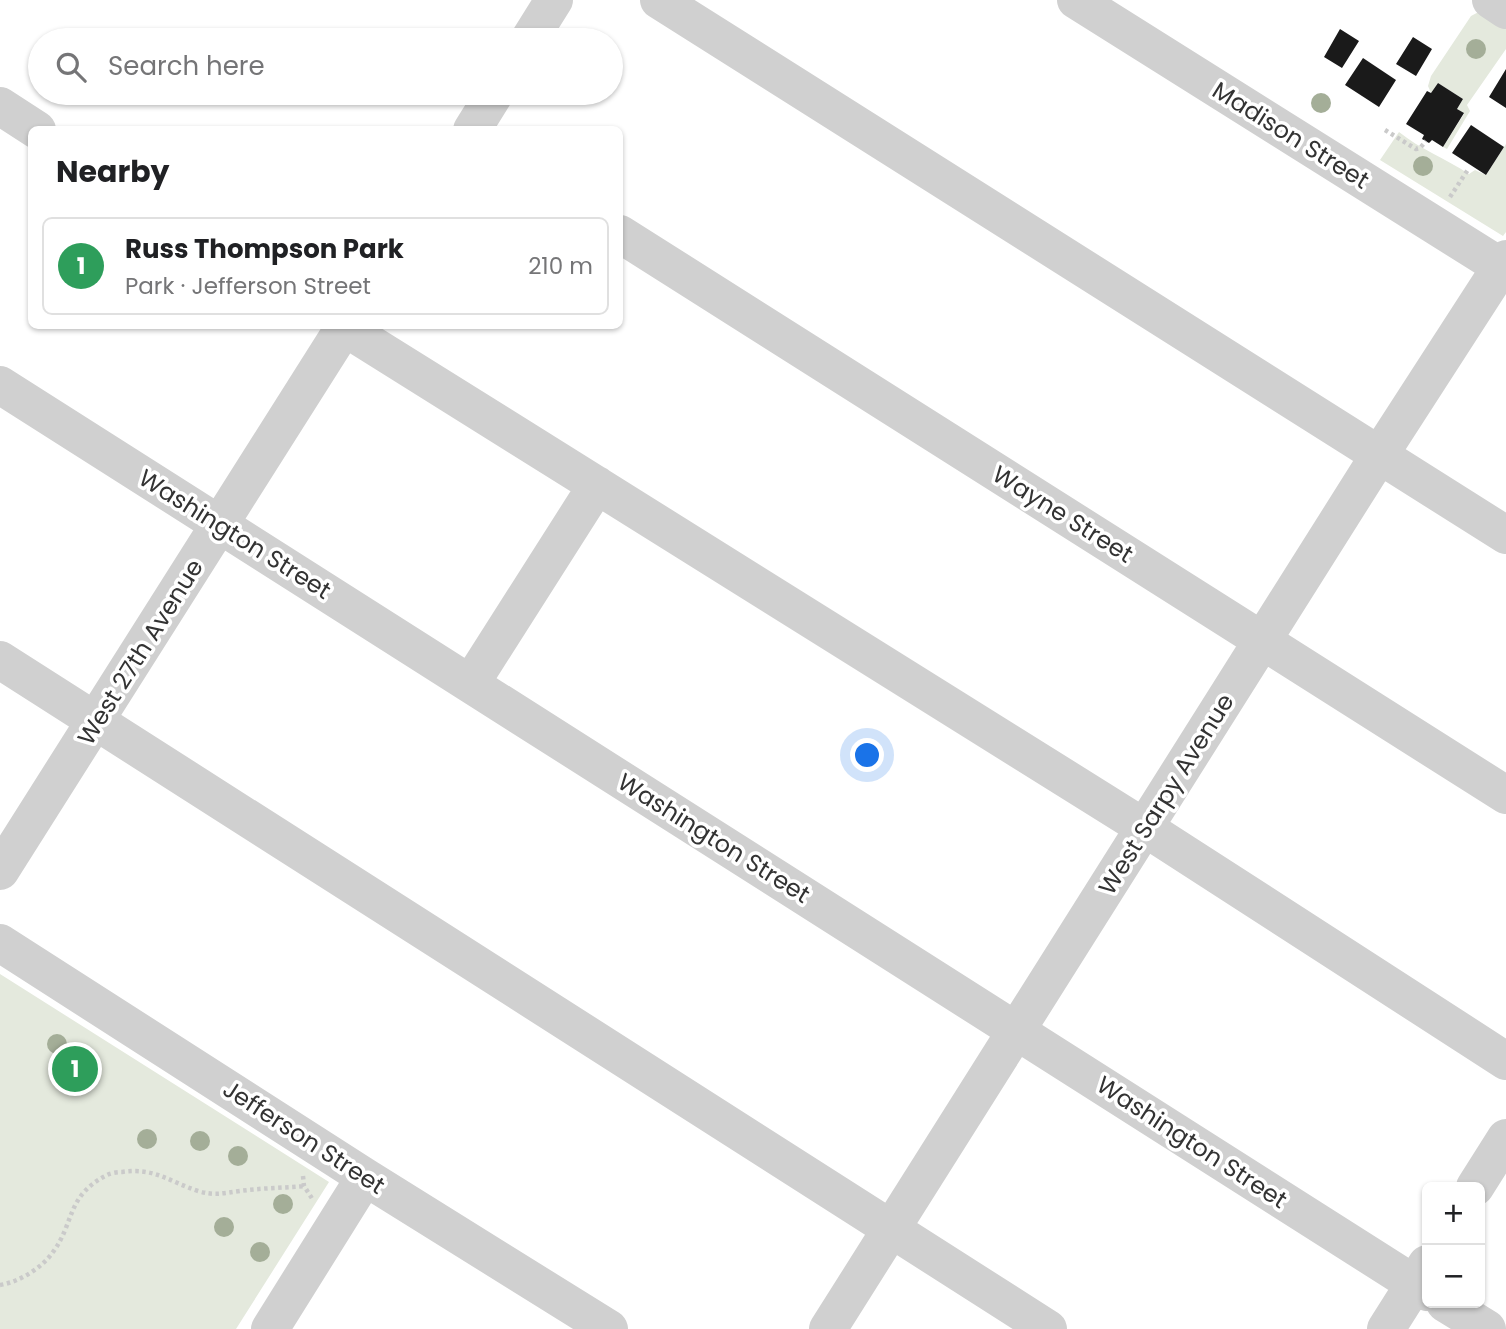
<!DOCTYPE html>
<html lang="en">
<head>
<meta charset="utf-8">
<style>
  :root { --surface:#fff; --page:#f2f2f2; --text:#202124; --muted:#757577; --line:#e0e0e0; --accent:#b45309 }
  body { margin:0; font-family:Poppins,sans-serif; background:var(--page); color:var(--text) }
  .controls { position:absolute; right:21px; bottom:21px; display:grid; overflow:hidden; border-radius:10px; box-shadow:0 2px 5px #0004 }
  .controls button { width:63px; height:63px; display:grid; place-items:center; padding:0; border:0; border-bottom:2px solid var(--line); background:var(--surface); color:var(--text); font:35px sans-serif }
  .you { position:absolute; left:868px; top:756px; width:24px; height:24px; margin:-18px; border:5px solid #fff; border-radius:50%; background:#1a73e8; box-shadow:0 0 0 10px #1a73e833 }
  .badge { display:grid; place-items:center; width:46px; height:46px; border-radius:50%; background:var(--accent); color:#fff; font-size:23px; font-weight:700 }
  .pin { position:absolute; translate:-50% -50%; border:4px solid #fff; box-shadow:0 2px 7px #0006 }
  .list { margin:0; padding:0; list-style:none }
  h2 { display:flex; justify-content:space-between; align-items:center; height:91px; margin:0; padding:0 28px; font-size:30px }
  h2 small { font-size:23px; font-weight:400; color:var(--muted) }
  .list li { display:grid; grid-template-columns:46px 1fr auto; gap:21px; align-items:center; box-sizing:border-box; height:98px; margin:0 14px 14px; padding:0 14px; border:2px solid var(--line); border-radius:10px }
  .list b { display:block; font-size:26px; white-space:nowrap }
  .list p { margin:0; font-size:23px; white-space:nowrap; color:var(--muted) }
  .list em { font-size:23px; font-style:normal; color:var(--muted) }
  .icon { flex:none; width:38px; height:38px; fill:none; stroke:currentColor; stroke-width:2; stroke-linecap:round; stroke-linejoin:round }
  .map { position:relative; flex:none; width:1506px; height:1329px; overflow:hidden }
  .search { position:absolute; background:var(--surface); box-shadow:0 2px 5px #0004; left:28px; top:28px; width:595px; height:77px; display:flex; align-items:center; gap:18px; box-sizing:border-box; padding:0 24px; border-radius:38px; color:var(--muted); font-size:26px }
  .panel { position:absolute; background:var(--surface); box-shadow:0 2px 5px #0004; left:28px; top:126px; width:595px; height:203px; border-radius:10px }
  .map>svg:first-child { display:block }
</style>
</head>
<body>
<div class="map">
<svg width="1506" height="1329" viewBox="0 0 1506 1329">
  <rect width="100%" height="100%" fill="#fff"/>
  <path fill="#e4e9dd" d="M1488 7 1506 18V49L1467 105 1470 111 1447 149 1443 147 1464 114 1457 109 1463 99 1438 83 1431 93 1428 86 1431 76 1471 16Z
    M1399 132C1420 149 1446 159 1469 174L1475 170 1486 175 1506 144V232L1503 236 1380 160Z
    M0 974 329 1182 236 1329H0Z"/>
  <path fill="#1a1a1a" d="M1340 29 1359 41 1342 68 1324 57Z
    M1413 37 1432 49 1416 76 1396 64Z
    M1363 58 1396 80 1379 107 1345 85Z
    M1506 69V108L1489 97Z
    M1438 83 1463 99 1457 109 1464 113 1443 147 1432 140 1429 143 1422 139 1424 135 1406 124 1427 91 1431 93Z
    M1471 125 1504 147 1486 175 1452 153Z"/>
  <g fill="none" stroke-linecap="round" stroke-linejoin="round">
    <path stroke="#cacaca" stroke-width="4.5" stroke-dasharray="3.5 3.5" stroke-linecap="butt" d="M1385 130 1416 149 1420 148 1426 141
      M1450 197 1469 168
      M303 1176 304 1186 313 1200
      M0 1285C19 1282 42 1268 53 1252 75 1222 66 1196 107 1175 111 1173 117 1172 122 1172 154 1167 170 1182 198 1191 214 1196 224 1193 240 1191 261 1188 283 1188 304 1186"/>
    <path stroke="#d0d0d0" stroke-width="38" d="M659 0 1506 535
      M1076 0 1506 270
      M1491 0 1506 10
      M529 40 554 0
      M0 106 37 130
      M472 130 495 93
      M620 234 1506 795
      M342 326 1145 828 1506 1061
      M0 385 1427 1292
      M0 660 1048 1329
      M471 683 597 485
      M0 871 345 326
      M0 943 365 1177 609 1329
      M1475 1187 1506 1138
      M1445 1303 1487 1329
      M270 1329 365 1177
      M828 1329 1380 454 1506 259
      M1386 1329 1427 1264"/>
  </g>
  <g fill="#a4ae98">
    <circle cx="1476" cy="49" r="10"/>
    <circle cx="1321" cy="103" r="10"/>
    <circle cx="1423" cy="166" r="10"/>
    <circle cx="57" cy="1044" r="10"/>
    <circle cx="147" cy="1139" r="10"/>
    <circle cx="200" cy="1141" r="10"/>
    <circle cx="238" cy="1156" r="10"/>
    <circle cx="283" cy="1204" r="10"/>
    <circle cx="224" cy="1227" r="10"/>
    <circle cx="260" cy="1252" r="10"/>
  </g>
  <g text-anchor="middle" dominant-baseline="central" stroke-width="7" stroke-linejoin="round" paint-order="stroke">
    <g font-size="24" fill="#333" stroke="#fff">
      <text transform="translate(1291 135) rotate(32)">Madison Street</text>
      <text transform="translate(1063 514) rotate(32)">Wayne Street</text>
      <text transform="translate(235 534) rotate(32)">Washington Street</text>
      <text transform="translate(140 652) rotate(-58)">West 27th Avenue</text>
      <text transform="translate(1166 794) rotate(-58)">West Sarpy Avenue</text>
      <text transform="translate(714 838) rotate(32)">Washington Street</text>
      <text transform="translate(304 1137) rotate(33)">Jefferson Street</text>
      <text transform="translate(1192 1142) rotate(33)">Washington Street</text>
    </g>
  </g>
</svg>
<div class="controls">
<button>+</button>
<button>−</button>
</div>
<div class="you"></div>
<div class="pin badge" style="left:75px;top:1069px;background:#2e9e5b">1</div>
<div class="search"><svg class="icon" aria-label="search" viewBox="0 0 24 24"><circle cx="10" cy="10" r="6"/><path d="M15 15l6 6"/></svg>Search here</div>
<section class="panel">
<h2>Nearby<small></small></h2>
<ul class="list">
<li><span class="badge" style="background:#2e9e5b">1</span><div><b>Russ Thompson Park</b><p>Park · Jefferson Street</p></div><em>210 m</em></li>
</ul>
</section>
</div>
</body>
</html>
